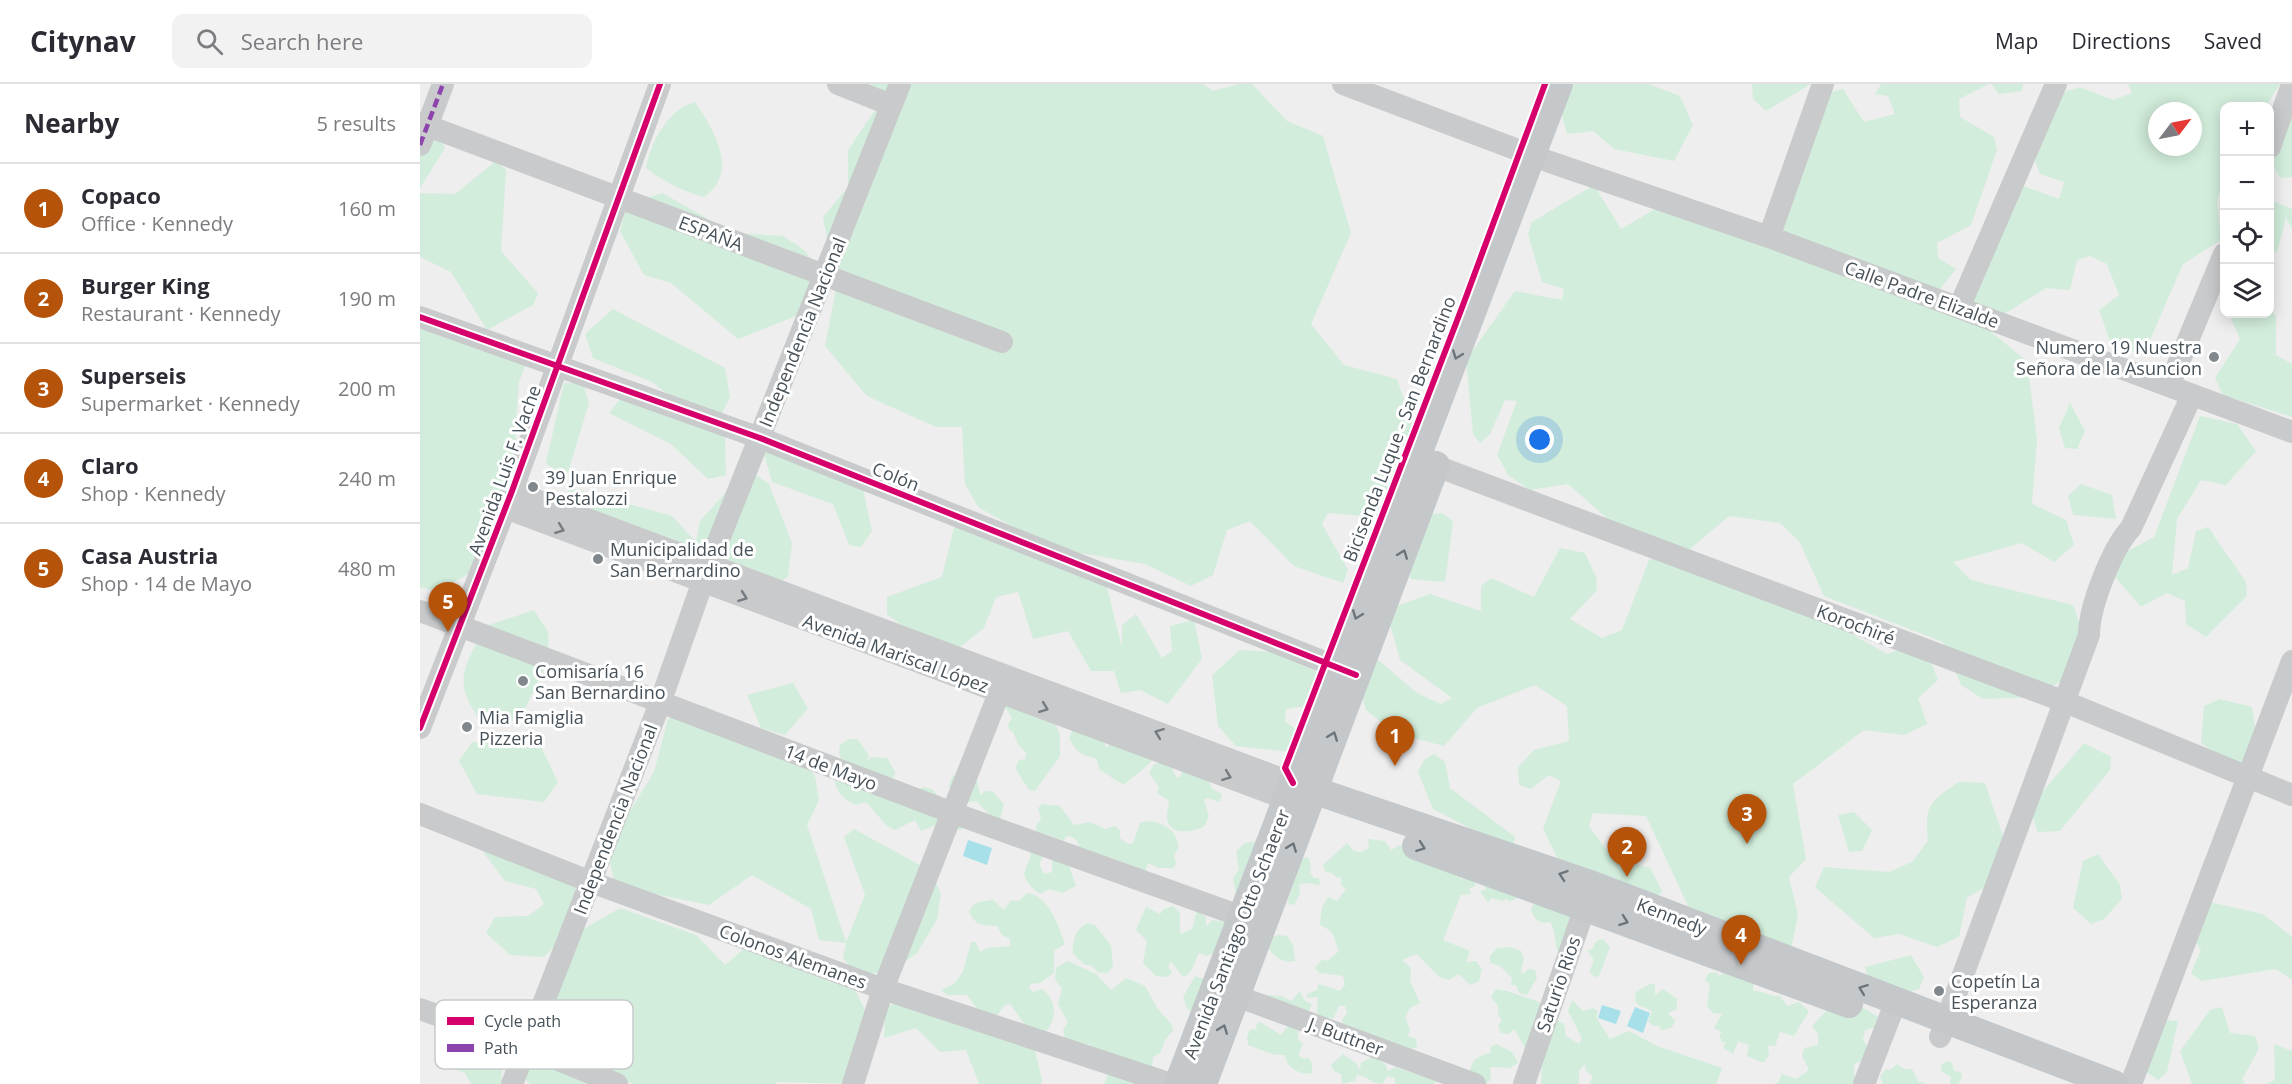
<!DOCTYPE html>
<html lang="en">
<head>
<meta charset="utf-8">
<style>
  :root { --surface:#fff; --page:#f2f2f3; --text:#2b2b33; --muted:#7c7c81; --line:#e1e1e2; --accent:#b45309 }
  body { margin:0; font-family:"Open Sans",sans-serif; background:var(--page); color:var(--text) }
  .controls { position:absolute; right:18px; top:18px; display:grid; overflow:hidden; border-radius:12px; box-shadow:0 3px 15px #0003 }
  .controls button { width:54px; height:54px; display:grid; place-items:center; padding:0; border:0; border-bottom:2px solid var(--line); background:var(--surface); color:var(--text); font:30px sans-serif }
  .compass { position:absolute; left:1728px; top:18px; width:54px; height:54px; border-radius:50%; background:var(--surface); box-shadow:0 3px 15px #0003; rotate:58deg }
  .you { position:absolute; left:1120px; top:356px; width:21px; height:21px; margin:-15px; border:4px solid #fff; border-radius:50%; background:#1a73e8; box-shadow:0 0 0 9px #1a73e833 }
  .badge { display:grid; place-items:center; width:39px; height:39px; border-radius:50%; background:var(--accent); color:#fff; font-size:20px; font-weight:700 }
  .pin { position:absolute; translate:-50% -50px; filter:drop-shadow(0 2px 3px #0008) }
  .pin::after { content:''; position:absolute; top:32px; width:21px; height:18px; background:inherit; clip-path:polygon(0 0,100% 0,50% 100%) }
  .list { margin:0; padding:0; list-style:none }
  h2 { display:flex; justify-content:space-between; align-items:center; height:78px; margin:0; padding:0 24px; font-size:26px }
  h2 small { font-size:20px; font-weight:400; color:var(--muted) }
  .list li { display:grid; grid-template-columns:39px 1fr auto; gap:18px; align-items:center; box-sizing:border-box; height:90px; padding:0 24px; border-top:2px solid var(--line) }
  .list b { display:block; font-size:22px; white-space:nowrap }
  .list p { margin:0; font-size:20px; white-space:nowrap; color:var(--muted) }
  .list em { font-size:20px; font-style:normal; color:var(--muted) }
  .icon { flex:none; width:33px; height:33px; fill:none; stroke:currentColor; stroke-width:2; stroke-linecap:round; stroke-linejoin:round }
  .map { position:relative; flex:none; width:1872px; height:1000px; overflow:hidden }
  header { display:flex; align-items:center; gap:36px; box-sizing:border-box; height:84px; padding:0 30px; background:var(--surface); border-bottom:2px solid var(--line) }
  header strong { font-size:28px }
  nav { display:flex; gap:33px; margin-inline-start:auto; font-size:21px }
  .search { width:420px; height:54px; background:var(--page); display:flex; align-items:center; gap:15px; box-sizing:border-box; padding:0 21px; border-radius:12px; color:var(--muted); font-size:22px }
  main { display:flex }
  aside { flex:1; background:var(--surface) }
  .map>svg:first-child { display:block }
</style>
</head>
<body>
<header>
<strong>Citynav</strong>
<div class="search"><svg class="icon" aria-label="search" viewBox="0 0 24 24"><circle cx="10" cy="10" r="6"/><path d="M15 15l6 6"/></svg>Search here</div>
<nav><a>Map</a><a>Directions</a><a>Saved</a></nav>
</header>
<main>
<aside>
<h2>Nearby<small>5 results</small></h2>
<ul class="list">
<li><span class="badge">1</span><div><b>Copaco</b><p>Office · Kennedy</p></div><em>160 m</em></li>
<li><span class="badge">2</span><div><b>Burger King</b><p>Restaurant · Kennedy</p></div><em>190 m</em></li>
<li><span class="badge">3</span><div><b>Superseis</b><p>Supermarket · Kennedy</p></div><em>200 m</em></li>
<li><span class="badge">4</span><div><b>Claro</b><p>Shop · Kennedy</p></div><em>240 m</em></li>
<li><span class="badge">5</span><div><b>Casa Austria</b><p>Shop · 14 de Mayo</p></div><em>480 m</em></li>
</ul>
</aside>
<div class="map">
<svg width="1872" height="1000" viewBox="0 0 1872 1000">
  <rect width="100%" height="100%" fill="#eee"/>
  <path fill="#d2eddb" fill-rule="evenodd" d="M441 0H783L793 7 819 0H832L867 37 903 52 931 149 891 240 924 281 977 295 995 347 956 433 908 429 902 440 928 486 923 499 874 482 830 437 807 446 793 491 771 502 725 480 631 464 558 423 545 400 542 343H516L447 312 405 262 416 205 403 133 428 103V66L464 13Z
    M1154 0H1229L1260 12 1273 41 1254 77 1194 65 1173 47 1147 50 1141 27Z
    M1332 0H1391L1346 27 1333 15Z
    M1461 0H1569L1539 15 1540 33 1574 53 1577 66 1551 141 1517 159 1518 174 1536 185 1519 206 1607 277 1617 356 1612 420 1646 436 1654 461 1634 478 1602 459 1533 478 1551 496 1653 521 1667 560 1648 593 1614 613 1563 615 1541 601 1523 558 1404 512 1379 457 1360 439 1309 432 1270 465 1205 450 1148 400 1110 406 1089 392 1077 371 1097 317 1085 316 1070 350 1060 359 1053 350 1046 276 1095 207 1142 216 1144 205 1122 198 1108 150 1112 138 1174 101 1201 145 1242 121 1355 163 1405 10 1423 5 1444 38 1475 30 1468 12 1455 10Z
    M1571 0H1603L1602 7 1579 10Z
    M1708 0H1860L1846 22H1804V93L1797 117 1801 156 1763 180 1723 272 1690 257 1679 226 1699 211 1687 180 1670 172 1657 176 1650 206 1626 204 1573 237 1556 232 1548 200 1593 98 1639 115 1644 98 1620 90 1609 60 1642 9 1660 3 1693 16 1712 9ZM1737 27H1773V63H1737Z
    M1872 14V93L1860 94 1850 76 1862 16Z
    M275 18C294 46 320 88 284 113 269 110 237 94 226 84 231 58 248 25 275 18Z
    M0 31 14 40 25 64 0 104Z
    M76 77 86 86 81 167 118 209 113 221 67 246 31 188 0 173V109L35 110Z
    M242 109 313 149 363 152 384 166 404 192 376 232 318 255 251 199 224 191 200 147 207 121Z
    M1850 116 1872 125V145L1866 133 1858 165 1850 173Z
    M193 225 305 284 310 313 298 337 305 353 306 391 288 395 251 360 189 329 208 305 267 325 232 298 173 274 165 250Z
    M1850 225 1856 232V271L1872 280V333L1803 311 1795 294 1820 255 1809 230H1850Z
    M0 236 106 280 99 298 95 351 110 401 53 487 19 507 0 503Z
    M144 299H163L169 319 146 395 126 379Z
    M1650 319 1665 347 1657 365 1645 364 1639 344Z
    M1780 332 1817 340 1836 367 1806 401 1781 396 1757 435 1752 491 1768 484 1776 447 1788 443 1826 498 1827 512 1786 553 1766 540 1765 517 1747 509 1721 523 1684 480 1734 453Z
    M341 360 438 382 452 447 441 463 429 461 413 420 352 398Z
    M327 385 349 400 372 459 368 493 340 509 311 503 276 459 269 483 138 419 151 404 252 432 276 458 280 437Z
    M1661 400 1692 411 1696 435 1653 431 1648 412Z
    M1022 429 1033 437 1025 498 990 495V433Z
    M558 436 683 487 702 564V541L716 530 742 574 752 567 750 542 774 536 782 575 748 620 720 606 701 609 694 587H671L648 547 613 555 598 508 576 513 564 544 534 568 508 561 467 530V513L522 493 534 443Z
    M1140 464 1165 469 1176 493 1177 506 1150 535 1182 554 1202 546 1229 476 1253 470 1373 517 1467 570 1503 559 1518 596 1498 614 1507 640 1484 651 1444 646 1373 700 1386 775 1369 793 1378 831 1370 871 1282 852 1226 732 1173 729 1169 742 1193 775 1230 784 1242 807 1234 817 1145 791 1123 744 1141 697 1129 691 1111 705 1099 701 1098 683 1114 666 1149 657 1147 622 1115 601 1057 624 1024 662 975 649 946 626 936 591 956 574 997 609 1021 620 1032 614 980 576 966 526 1010 510 1061 527V502L1071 494 1114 513Z
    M114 526 128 548 129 575 100 635 64 641C30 599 44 583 66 542Z
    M820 566 851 568 912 594 914 618 866 625 865 637 892 658 887 670 816 662 798 642 792 591Z
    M373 599 388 624 365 651 341 644 327 611Z
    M1800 615 1832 623 1837 658 1825 676 1813 681 1781 659 1784 622Z
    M590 616 636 641 640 652V672L615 707 609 706 595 684 599 676 605 675 606 669 598 660 593 648 589 646 588 640 592 634 585 623Z
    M284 622 378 670 395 692 399 716 387 741 426 858 445 811 424 753 434 745 511 787 521 810 517 835 497 869 476 884 438 893 423 874 426 859 399 856 391 825 332 791 289 821 195 802 187 764 234 688 248 635Z
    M655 640 683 655 686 664 691 659 732 676C729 681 709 697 704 700 694 697 689 690 680 686L676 674C661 671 657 669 649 654Z
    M429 655H437L449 671 447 677 451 673 467 674 475 688 474 693 468 696 496 707 504 703 512 705 543 743 541 746 513 742 501 747 495 736 475 746 467 742 446 718 435 721C425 715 416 709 415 697L425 687 419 669 420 661Z
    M52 658 120 661 138 698 124 718 57 710 39 677Z
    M1664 659 1691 673 1690 686 1640 747 1618 748 1609 724Z
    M1014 670 1025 678 1030 704 1095 753 1092 766 1013 725 998 688 1004 676Z
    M755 677 752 685 757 694 762 691 761 685 788 695 792 705 802 710 800 718 787 714 784 716 789 732 784 743C771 748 746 753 747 731 747 726 749 722 749 717L737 709 739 703 729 689 734 680Z
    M536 689H545L557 697 560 711 566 707H572L584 720 580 735 570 731 556 717 542 719 529 703 531 695Z
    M1539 698 1565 699 1587 764 1570 800 1547 814 1539 853 1517 863 1479 850 1454 854 1395 803 1404 783 1469 788 1492 778 1508 757C1504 721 1510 717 1539 698Z
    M622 720 640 722 654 741 670 738 685 745 695 742 700 747V754L708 760 713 759 720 739C737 733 760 746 758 765L754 771 756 780 753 784H738L728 779 726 785 728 789H703L692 773 683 775 662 770C660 761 657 752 646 752L644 757 616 747V742L621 735 618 724Z
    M1434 728 1452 746 1442 767 1429 768 1418 731Z
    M71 746 161 785 143 854 124 873 90 871 66 849 75 833 108 832 124 820 116 805 85 797 57 760Z
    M948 755 965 757 971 766 980 761 1000 775 1035 785 1042 796 1045 788 1055 793V802L1049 805 1051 810 1041 811 1023 856 1050 867 1046 878 1056 877 1062 885 1059 897 1050 901 1039 890 1029 896 1019 893 997 870 982 876 991 884 990 897 1000 919 990 924 985 933 990 945 988 952 996 955 997 964 990 965 924 942 922 936 927 929 925 922H919L913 935 909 933 908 940 901 938 897 928 898 913 887 914V910L897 906 899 900 920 907 925 901 923 892 900 889 895 884 902 875 907 877 919 867C913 855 917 848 900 841L902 823 908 813 917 817 926 805 921 801V793L917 794 912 789 905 788 903 781 927 759 934 767 942 768 949 764Z
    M836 757 816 809 813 795 819 785 816 767 825 759Z
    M609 767 624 771 619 780 624 790 632 788V775L648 779 656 802 642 809 630 805 620 810C612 805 606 798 604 789L611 771Z
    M1678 770 1700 801 1702 815 1684 835 1671 840 1653 824 1663 777Z
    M888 773 891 781 890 789 894 794H899L900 801 887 799 879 801 880 809 874 821 869 820 868 816 882 775Z
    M1065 801 1098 813 1090 818 1087 815 1082 817 1071 814 1068 819 1060 807 1066 806Z
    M607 809C629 811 639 843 645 860L634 867V889L620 899 611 900 609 904 613 908 622 905C638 916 637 937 624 950L604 939 590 920 585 921 577 931 558 926 547 911H527L521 906 534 900 543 887 551 858H556L560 868 567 864 590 862V855L582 851 577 842C563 842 555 841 549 828 554 816 562 818 573 816L584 826 591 816 599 817Z
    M1117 811 1159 826 1139 869C1133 857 1137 848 1130 838 1120 841 1114 835 1111 826Z
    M1785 817 1843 830 1872 853V896L1856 885 1781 897 1771 889 1781 866 1765 842Z
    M753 822 760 829V850L772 845 777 826 786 833V842L792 836 810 839 794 869 787 872 779 869C774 878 774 888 763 893L751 877 748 884 752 887 749 893 736 892 723 879 727 857 716 846 726 823 740 830 744 825Z
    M200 824 276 851 305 881 333 857 372 862 397 893 435 906 447 930 436 1000 356 998V1000H213L151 980 130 938 139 870 157 849Z
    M668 839 676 842 691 862 693 882 688 889 678 888 671 881H665L653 870C652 856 656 844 668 839Z
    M858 851 867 852 873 861 875 877C863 880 852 871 847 862L850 854Z
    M1183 855 1190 863 1179 892 1175 893 1170 889C1171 876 1179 880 1167 867L1173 864 1176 857Z
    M1091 863 1101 867 1104 874 1101 888 1104 890 1108 885 1115 886 1117 894 1107 911 1099 909 1096 901H1091L1092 894 1080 882 1070 879V872L1077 864Z
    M1491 871 1504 893 1499 905 1455 918 1445 883Z
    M648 877 676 890 691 906 706 894 725 902 738 925 752 941 753 947 745 956 740 969 733 973 732 984 722 1000H684L689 988 670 960H655L645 954 643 946 648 938 638 920 642 905 635 895 636 884Z
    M1306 887 1334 895 1333 907C1343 906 1349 913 1360 912L1367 922 1379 918 1389 927 1374 952 1360 948 1355 962H1348L1349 972 1343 979 1327 972 1329 961 1318 957 1313 970 1303 964 1306 958H1302L1299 952 1302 948 1294 944 1302 930 1293 929 1287 922 1290 900 1285 896 1289 889 1296 888 1299 892Z
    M775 892 784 895 772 929 767 924 763 913Z
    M1230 900H1235V911L1243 905 1257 915V925L1248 929 1255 937 1252 943 1242 947 1239 942H1233L1228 937 1232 928 1225 923 1219 922 1215 916 1216 908Z
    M1076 905 1087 907 1119 918 1122 930 1109 963 1104 962 1094 945 1089 950 1081 949 1078 942 1082 937 1078 930V922L1071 913Z
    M880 907 884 916 892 920 889 927 843 917 846 911 861 912 871 917Z
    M489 912 611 951 622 996 621 1000H559L546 966 520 968 496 944 464 954 465 924Z
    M1152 916 1163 927 1173 924 1178 927 1176 933 1190 955 1209 947 1237 962 1302 984 1296 1000H1169L1173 993 1165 986V980L1159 987V1000H1121L1122 983 1115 976 1134 935 1144 940 1146 952 1159 960 1162 954 1148 927Z
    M1439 921 1458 933 1455 943 1445 946 1443 955 1447 962 1444 976 1434 980 1435 1000H1352L1358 999 1362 990 1376 995 1389 986 1382 972 1384 964 1398 961V950L1392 942 1411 922Z
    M1802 923 1810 949 1835 952 1839 964 1822 996 1825 1000H1772L1760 967 1790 926Z
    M1736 936 1758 937 1747 988 1738 996 1717 981Z
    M840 938 861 951 869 941 878 947V955L883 960 878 971 884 975 888 973 892 979V989C880 992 866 983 865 971H855L828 961 827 953 830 946 837 945 836 941Z
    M56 952 83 975 81 1000H51L45 989 21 981 15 963 21 953Z
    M1076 960 1092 968 1098 979 1090 984 1070 983 1071 995 1066 1000H1060L1050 987C1052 975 1059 971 1071 969V963Z
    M1854 960 1872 967V1000H1846L1855 996Z
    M923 970 936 979 940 986 941 979 953 972 965 980 968 987 975 983 1017 997 1014 1000H975V994L967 992 962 1000C951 1000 947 991 937 991L935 997 922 1000 921 990 914 987 911 981Z
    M119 976 179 1000H110L106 996 108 984Z
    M1527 977 1532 979 1534 987 1541 988 1542 993 1538 1000H1530L1531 993 1522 988 1521 981Z
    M1477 980 1484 985H1492L1498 997 1507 1000H1463L1460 993 1466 985 1470 986Z"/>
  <path fill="#a8e0ea" d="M548 756 572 764 567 781 543 772Z
    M1182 921 1201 927 1196 940 1178 934Z
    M1215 923 1230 929 1223 949 1207 942Z"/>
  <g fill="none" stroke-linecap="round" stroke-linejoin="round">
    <path stroke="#c8cacc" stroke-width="22" d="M418 0 471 21
      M923 0 1130 78 1349 153 1872 348
      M0 39 582 258
      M0 61 23 0
      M1850 63 1872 0
      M1349 153 1403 0
      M1539 224 1636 0
      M0 233 340 354 932 589
      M1749 302 1804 170
      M1000 376 1643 617 1872 711
      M92 407 873 699
      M85 424 867 715
      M0 527 533 729 823 833
      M0 644 92 407 240 0
      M0 730 171 798 463 905 751 1000
      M803 907 1055 1000
      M0 925 107 963 197 1000
      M1520 953 1669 551C1669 523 1692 464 1711 444L1772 311
      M92 1000 240 619 288 483 480 0
      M433 1000 463 905 585 594
      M1104 1000 1170 809
      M1444 1000 1476 917
      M1711 1000 1872 577"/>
    <path stroke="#c4c8cb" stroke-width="28" d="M875 700 1173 801 1694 1000
      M996 762 1429 920
      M758 1000 1139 0
      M783 1000 1016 381"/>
    <path stroke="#8e44ad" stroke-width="4.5" stroke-dasharray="9 4.5" stroke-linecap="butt" d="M0 61 23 0"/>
    <g stroke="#fff" stroke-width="10">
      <path id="cycleway" d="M0 233 340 354 936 591
        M0 644 92 407 240 0
        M873 699 865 684 1043 221 1125 0"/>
    </g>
    <use href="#cycleway" stroke="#d6006c" stroke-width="6"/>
  </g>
  <defs><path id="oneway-chevron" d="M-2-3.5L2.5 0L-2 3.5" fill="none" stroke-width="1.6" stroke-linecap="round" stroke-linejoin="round" transform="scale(1.5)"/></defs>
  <g stroke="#6c757b">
    <use href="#oneway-chevron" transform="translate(1037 271) rotate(111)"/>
    <use href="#oneway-chevron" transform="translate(983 470) rotate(-69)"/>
    <use href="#oneway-chevron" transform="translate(937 531) rotate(111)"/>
    <use href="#oneway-chevron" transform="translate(913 652) rotate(-69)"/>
    <use href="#oneway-chevron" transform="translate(872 763) rotate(-69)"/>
    <use href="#oneway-chevron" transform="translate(1001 763) rotate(20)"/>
    <use href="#oneway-chevron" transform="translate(1143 791) rotate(-161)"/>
    <use href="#oneway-chevron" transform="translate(1204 837) rotate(20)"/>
    <use href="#oneway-chevron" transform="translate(1443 905) rotate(-159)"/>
    <use href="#oneway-chevron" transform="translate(803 945) rotate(-69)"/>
  </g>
  <g stroke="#747b81">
    <use href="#oneway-chevron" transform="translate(140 445) rotate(21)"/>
    <use href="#oneway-chevron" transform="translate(323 513) rotate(20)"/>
    <use href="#oneway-chevron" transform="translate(624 624) rotate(21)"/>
    <use href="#oneway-chevron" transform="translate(739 649) rotate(-159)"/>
    <use href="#oneway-chevron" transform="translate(807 692) rotate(21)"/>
  </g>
  <g fill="#81888d" stroke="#fff" stroke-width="2">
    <circle cx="1794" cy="273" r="6"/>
    <circle cx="113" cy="403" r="6"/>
    <circle cx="178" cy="475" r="6"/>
    <circle cx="103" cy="597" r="6"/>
    <circle cx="47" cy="643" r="6"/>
    <circle cx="1519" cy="907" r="6"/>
  </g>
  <g text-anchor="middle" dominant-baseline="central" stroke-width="6" stroke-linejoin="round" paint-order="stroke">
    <g font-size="18" fill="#465159" stroke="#fff">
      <text transform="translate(291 149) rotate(21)">ESPAÑA</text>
      <text transform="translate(1502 210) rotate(20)">Calle Padre Elizalde</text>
      <text transform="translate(382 248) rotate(-68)">Independencia Nacional</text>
      <text transform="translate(979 345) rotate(-69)">Bicisenda Luque - San Bernardino</text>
      <text transform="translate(84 386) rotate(-70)">Avenida Luis F. Vache</text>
      <text transform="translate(476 392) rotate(22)">Colón</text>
      <text transform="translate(1436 540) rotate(21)">Korochiré</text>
      <text transform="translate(476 569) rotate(20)">Avenida Mariscal López</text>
      <text transform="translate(411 683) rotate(21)">14 de Mayo</text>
      <text transform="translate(195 735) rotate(-69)">Independencia Nacional</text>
      <text transform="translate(1252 832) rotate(21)">Kennedy</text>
      <text transform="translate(816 850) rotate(-69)">Avenida Santiago Otto Schaerer</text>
      <text transform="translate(373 872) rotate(20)">Colonos Alemanes</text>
      <text transform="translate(1138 900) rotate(-71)">Saturio Rios</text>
      <text transform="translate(926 952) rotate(20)">J. Buttner</text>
    </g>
    <g font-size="18" fill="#465159" stroke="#fff" text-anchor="start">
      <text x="1782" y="263" text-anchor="end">Numero 19 Nuestra<tspan x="1782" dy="21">Señora de la Asuncion</tspan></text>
      <text x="125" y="393">39 Juan Enrique<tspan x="125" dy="21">Pestalozzi</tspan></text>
      <text x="190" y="465">Municipalidad de<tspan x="190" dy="21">San Bernardino</tspan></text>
      <text x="115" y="587">Comisaría 16<tspan x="115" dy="21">San Bernardino</tspan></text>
      <text x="59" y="633">Mia Famiglia<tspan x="59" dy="21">Pizzeria</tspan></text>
      <text x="1531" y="897">Copetín La<tspan x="1531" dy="21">Esperanza</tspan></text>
    </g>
  </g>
  <rect x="15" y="916" width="198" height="69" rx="9" fill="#fff" stroke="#c8cbcd" stroke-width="1.5"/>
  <rect x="27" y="933" width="27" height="8" fill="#d6006c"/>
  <rect x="27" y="960" width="27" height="8" fill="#8e44ad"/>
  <g font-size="16" fill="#465159">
    <text x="64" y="943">Cycle path</text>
    <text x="64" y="970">Path</text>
  </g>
</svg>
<div class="controls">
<button>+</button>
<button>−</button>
<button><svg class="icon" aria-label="locate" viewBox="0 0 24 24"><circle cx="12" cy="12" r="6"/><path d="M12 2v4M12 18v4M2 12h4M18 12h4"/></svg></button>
<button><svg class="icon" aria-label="layers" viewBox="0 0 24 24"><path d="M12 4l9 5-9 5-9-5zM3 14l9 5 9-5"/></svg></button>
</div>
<svg class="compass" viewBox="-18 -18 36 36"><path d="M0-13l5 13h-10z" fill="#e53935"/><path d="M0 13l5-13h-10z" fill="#7c7c81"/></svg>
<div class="you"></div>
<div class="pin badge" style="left:975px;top:682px">1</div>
<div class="pin badge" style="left:1207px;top:793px">2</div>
<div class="pin badge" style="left:1327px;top:760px">3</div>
<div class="pin badge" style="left:1321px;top:881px">4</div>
<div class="pin badge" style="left:28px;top:548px">5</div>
</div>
</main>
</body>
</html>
